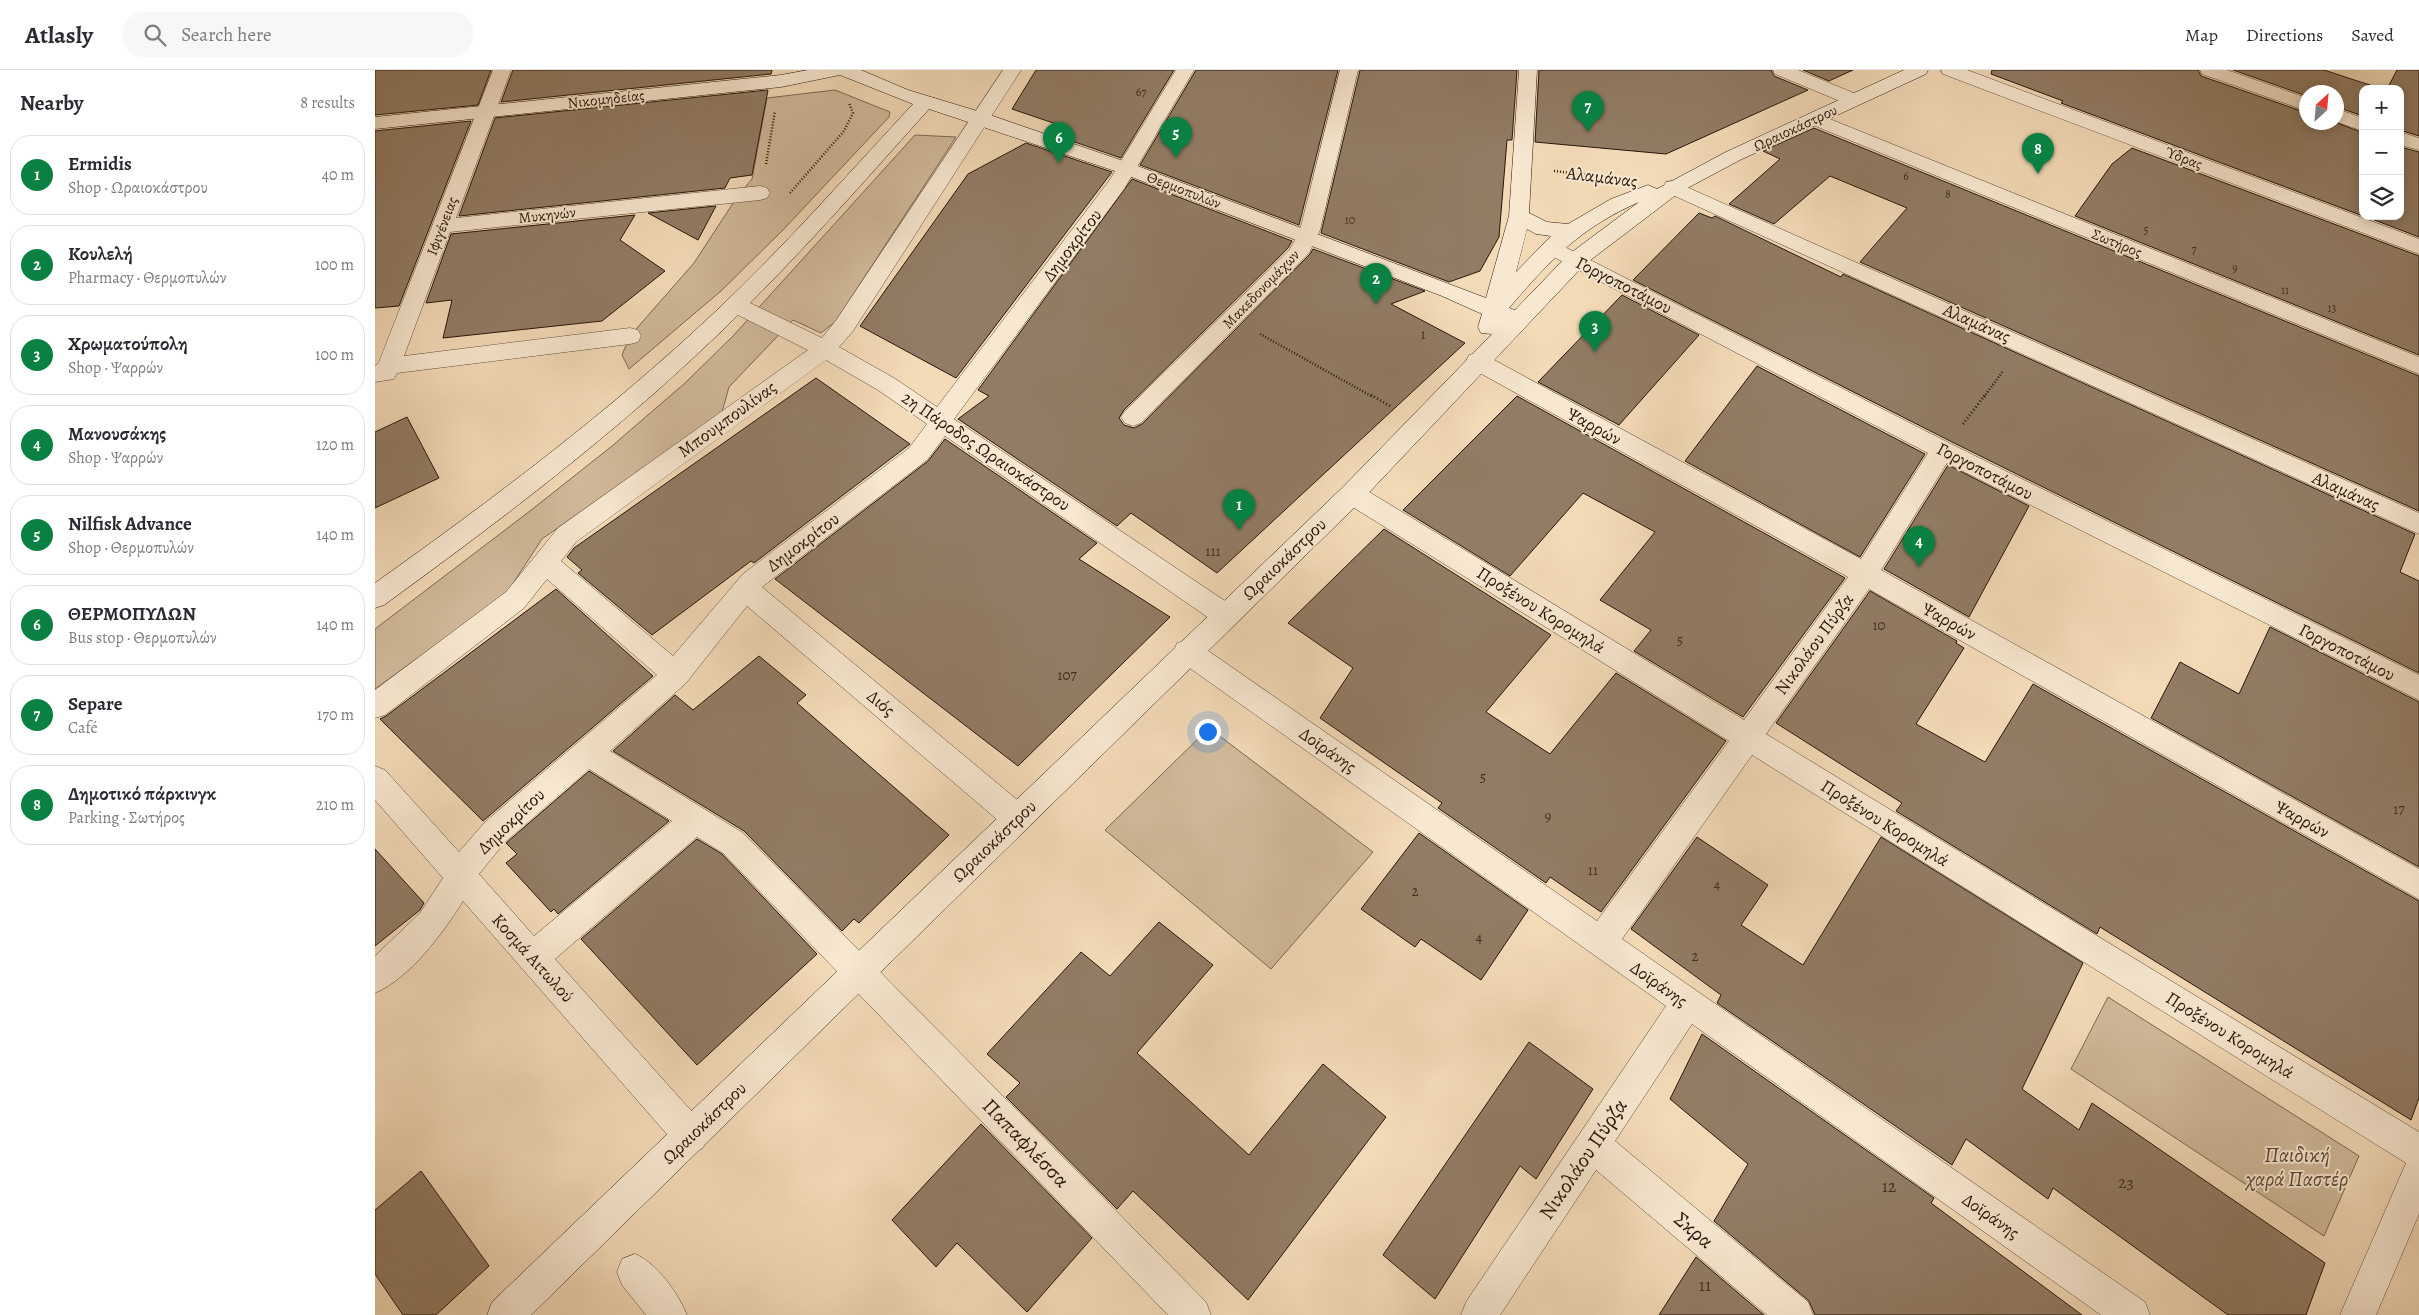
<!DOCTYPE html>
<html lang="en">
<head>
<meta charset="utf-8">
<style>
  :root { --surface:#fff; --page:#f7f7f7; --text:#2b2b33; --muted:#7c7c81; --line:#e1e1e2; --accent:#0b8043 }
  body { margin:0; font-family:Alegreya,serif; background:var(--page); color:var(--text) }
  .controls { position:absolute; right:15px; top:15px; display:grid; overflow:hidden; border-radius:10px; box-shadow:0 2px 12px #0003 }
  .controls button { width:45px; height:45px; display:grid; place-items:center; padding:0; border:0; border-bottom:1px solid var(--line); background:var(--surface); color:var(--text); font:25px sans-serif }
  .compass { position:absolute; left:1924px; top:15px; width:45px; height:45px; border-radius:50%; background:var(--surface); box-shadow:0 2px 12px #0003; rotate:26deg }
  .you { position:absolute; left:832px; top:661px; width:18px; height:18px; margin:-12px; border:4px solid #fff; border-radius:50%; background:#1a73e8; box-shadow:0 0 0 8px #1a73e833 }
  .badge { display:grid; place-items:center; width:32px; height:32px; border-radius:50%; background:var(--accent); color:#fff; font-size:16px; font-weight:700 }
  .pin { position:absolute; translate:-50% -41px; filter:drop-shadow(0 1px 2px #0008) }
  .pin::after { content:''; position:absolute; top:26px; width:18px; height:15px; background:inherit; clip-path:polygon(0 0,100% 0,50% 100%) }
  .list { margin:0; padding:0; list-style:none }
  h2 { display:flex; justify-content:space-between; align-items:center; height:65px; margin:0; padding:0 20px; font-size:21px }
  h2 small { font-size:16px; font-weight:400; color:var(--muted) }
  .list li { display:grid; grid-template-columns:32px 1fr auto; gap:15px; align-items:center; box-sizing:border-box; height:80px; margin:0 10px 10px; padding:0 10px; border:1px solid var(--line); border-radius:20px }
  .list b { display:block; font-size:19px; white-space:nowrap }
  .list p { margin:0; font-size:16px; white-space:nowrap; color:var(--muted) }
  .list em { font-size:16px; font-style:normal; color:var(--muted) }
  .icon { flex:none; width:28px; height:28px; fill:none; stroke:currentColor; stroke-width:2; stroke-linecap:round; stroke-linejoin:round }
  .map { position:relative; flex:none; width:2044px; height:1245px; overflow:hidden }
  header { display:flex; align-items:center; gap:30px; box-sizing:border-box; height:70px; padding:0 25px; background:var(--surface); border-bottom:1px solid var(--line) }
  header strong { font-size:24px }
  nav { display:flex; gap:28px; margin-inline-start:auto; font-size:18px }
  .search { width:350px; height:45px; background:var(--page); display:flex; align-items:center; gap:12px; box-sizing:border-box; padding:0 18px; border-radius:20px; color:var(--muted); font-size:19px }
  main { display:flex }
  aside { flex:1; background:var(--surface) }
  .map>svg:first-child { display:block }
</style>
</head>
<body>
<header>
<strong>Atlasly</strong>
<div class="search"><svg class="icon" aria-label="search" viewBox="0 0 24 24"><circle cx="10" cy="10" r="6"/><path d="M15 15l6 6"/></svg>Search here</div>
<nav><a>Map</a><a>Directions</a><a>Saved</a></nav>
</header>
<main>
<aside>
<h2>Nearby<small>8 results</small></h2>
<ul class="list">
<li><span class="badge">1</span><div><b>Ermidis</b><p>Shop · Ωραιοκάστρου</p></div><em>40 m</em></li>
<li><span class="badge">2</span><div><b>Κουλελή</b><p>Pharmacy · Θερμοπυλών</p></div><em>100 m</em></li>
<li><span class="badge">3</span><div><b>Χρωματούπολη</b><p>Shop · Ψαρρών</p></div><em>100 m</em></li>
<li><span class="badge">4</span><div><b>Μανουσάκης</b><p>Shop · Ψαρρών</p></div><em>120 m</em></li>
<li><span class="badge">5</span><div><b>Nilfisk Advance</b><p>Shop · Θερμοπυλών</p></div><em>140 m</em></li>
<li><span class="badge">6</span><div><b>ΘΕΡΜΟΠΥΛΩΝ</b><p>Bus stop · Θερμοπυλών</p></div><em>140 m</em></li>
<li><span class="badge">7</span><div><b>Separe</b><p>Café</p></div><em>170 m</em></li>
<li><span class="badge">8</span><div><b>Δημοτικό πάρκινγκ</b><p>Parking · Σωτήρος</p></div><em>210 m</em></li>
</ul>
</aside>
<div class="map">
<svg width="2044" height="1245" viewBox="0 0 2044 1245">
  <rect width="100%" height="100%" fill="#f4dbb8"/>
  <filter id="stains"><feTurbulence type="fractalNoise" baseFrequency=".004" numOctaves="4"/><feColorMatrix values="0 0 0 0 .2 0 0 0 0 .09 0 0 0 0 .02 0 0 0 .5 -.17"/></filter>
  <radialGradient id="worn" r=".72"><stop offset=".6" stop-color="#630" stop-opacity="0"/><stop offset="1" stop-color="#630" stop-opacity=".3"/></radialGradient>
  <path fill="#d1ba9b" stroke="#7c6854" d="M460 20 515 42 514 47 407 161 346 221 254 299 247 285 255 266 319 193 362 127 377 109 392 28Z
    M540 65 581 67 460 252 446 263 418 250 354 317 347 342 167 469 131 524 0 619V559L155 441 237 376 310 313 358 266Z
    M834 658 998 782 896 899 730 760Z
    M1733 927 1984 1086 1949 1166 1696 999Z"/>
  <path fill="#927c65" stroke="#27160c" d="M0 0H116L103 35 0 45Z
    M138 0H397L396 4 126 32Z
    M661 0H799L746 88 671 62 684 55 637 39Z
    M821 0H963L924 155 765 95Z
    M985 0H1142L1137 70H1132L1124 167 1105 201 1074 212 946 163Z
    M1164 0H1396L1399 6 1433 20 1291 84 1160 72Z
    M1428 0H1478L1454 11Z
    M1617 0H1823L1826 6 1932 43V52H1960L1988 63V146L1686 33 1688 31 1616 4Z
    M1858 0H1949L2007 19H1988V46L1962 37V22H1932V26Z
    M2022 0H2044V66L2025 60V19H2012Z
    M393 20 377 105 355 108 350 118 84 146 120 48Z
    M96 51 24 236 0 238V61Z
    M1439 58 2044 306V441L1485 192 1532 138 1455 106 1399 154 1354 134 1405 89 1388 81Z
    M651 73 737 102 581 308 485 256 593 104Z
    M2025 77 2044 82V167L1989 146H2025Z
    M1757 78 2044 186V285L1700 146 1737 94Z
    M757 109 917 171 913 178 749 340 744 348 749 355 759 358 767 354 935 184 938 179 1050 221 1016 234 1090 273 842 503 756 443 742 456 583 349 614 326 603 320Z
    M341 136 323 170 273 143Z
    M1324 143 1337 148 1340 146 1466 207 1468 204 2040 464 2025 502 2044 511V603L1577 372 1258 210Z
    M260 145 245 170 290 201 227 251 68 268 77 230 51 233 76 164Z
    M1247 225 1324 265 1244 355 1163 312Z
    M1382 296 1550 384 1485 487 1310 391Z
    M441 308 535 374 379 493 376 491 277 565 203 503 207 500 192 487 199 478Z
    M1142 326 1470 508 1368 647 1259 581 1276 560 1225 530 1280 462 1208 423 1135 506 1028 440Z
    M32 347 64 408 0 438V362Z
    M570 369 722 473 704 489 795 547 643 696 400 509 553 391Z
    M1573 395 1654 436 1594 547 1509 499Z
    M1009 459 1176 565 1111 642 1175 684 1241 603 1351 671 1226 842 1175 807 1171 813 1063 738 1067 733 945 648 978 598 913 553Z
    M181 519 278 606 108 751 5 649 11 646Z
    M1495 521 1582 571 1581 573 1589 578 1541 654 1610 692 1658 614 2044 831V1028L2036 1050 1725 857 1722 864 1521 741 1527 733 1401 653Z
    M1895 557 2044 632V797L1776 648 1805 592 1864 624Z
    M384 586 431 625 422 633 574 765 484 853 479 849 467 861 369 761 238 681 300 625 318 640Z
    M214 701 294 751 183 844 179 839 176 842 131 793 142 784 131 773Z
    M1044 763 1153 840 1106 910 1046 869 1040 877 986 839Z
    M1322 767 1393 815 1366 855 1428 895 1506 767 1708 893 1647 1019 1704 1060 1717 1033 1950 1193 1931 1245H1853L1678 1118 1673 1129 1591 1069 1577 1095 1342 933 1346 925 1256 859Z
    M322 769 347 784 442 884 322 995 206 869Z
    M0 779 49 833 45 840 0 876Z
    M784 852 838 895 762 983 874 1085 948 994 1011 1047 873 1230 758 1121 742 1139 631 1027 645 1013 612 984 706 882 735 906Z
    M1327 964 1559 1128 1556 1133 1707 1245H1440L1434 1231 1339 1151 1373 1094 1295 1029Z
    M1154 972 1218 1019 1161 1109 1145 1096 1060 1229 1008 1185Z
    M606 1054 717 1168 652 1242 582 1173 561 1197 517 1150Z
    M46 1101 114 1196 61 1245H28L0 1204V1140Z
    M1321 1187 1389 1245H1284Z"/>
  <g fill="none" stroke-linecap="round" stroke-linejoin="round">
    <g stroke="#5a4737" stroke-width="1">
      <path id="street" d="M118 0H136L81 148 385 116 392 118 395 123 392 128 385 130 75 162 29 286 255 258 263 260 266 266 263 272 255 274 22 303 19 309 0 312V296L4 292Z
        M628 0H646L478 261 464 277 519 308 562 337 734 111 801 0H819L749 119 579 349 859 537 863 545 859 553 850 556 841 553 570 366 552 390 387 517 652 738 657 748 652 758 642 762 632 758 372 536 311 613 235 681 368 763 831 1232 836 1245H793L348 783 322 767 180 889 328 1054 333 1066 328 1078 316 1083 304 1078 88 831C69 862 35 908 0 923V886L45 843 68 808 0 730V696L10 700 84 782 110 752 282 605 172 509 149 538 10 645 0 648V620L131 522 183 458 433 280 353 240 350 235 353 230 361 227 369 230 447 268 462 249ZM451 290 503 320 552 354 534 378 368 504 298 586 186 491 201 472ZM214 699 297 751 159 866 104 804 130 772Z
        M965 0H983L945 160 934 183 766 353 758 356 750 353 746 347 750 341 915 179 925 160Z
        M1398 0H1423L1486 26 1489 30 1486 34H1472L1400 4Z
        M1566 0H1592L2044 169V184L1568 4Z
        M1825 0H1852L1932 28V41L1827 4Z
        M1962 39 1988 48V61L1962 52Z
        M1440 43 2044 287V304L1433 53 1430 49 1433 45Z
        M2025 62 2044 68V80L2025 75Z
        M1298 111 2044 443V464L1291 122 1288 117 1291 112Z
        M1178 171 1576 374 2044 605V630L1572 393 1506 500 2044 799V829L1494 519 1391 664 2044 1062V1144L2001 1245H1965L2031 1093 1377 685 1247 869 1770 1232 1775 1245H1726L1317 954 1240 1071 1433 1232 1438 1245H1392L1221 1100 1125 1245H1086L1091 1232 1291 936 802 589 799 581 802 573 812 570 822 573 1222 851 1354 671 968 431 965 424 968 417 977 414 986 417 1369 650 1473 507 1094 297 1091 291 1094 285 1102 283 1110 285 1486 489 1553 383 1171 183 1167 178 1171 173Z
        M260 1184C282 1193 303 1223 312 1245H271L247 1215 242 1202 247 1189Z"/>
    </g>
    <g stroke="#27160c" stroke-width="1">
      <path id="secondary" d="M433 0H486L533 20 612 44 760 95 1111 228 1134 146 1144 0H1162L1154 143 1172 152 1193 154 1236 129 1273 115 1282 119 1351 82 1529 0H1553L1551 4 1365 90 1305 122 1209 195 986 431 156 1245H112L117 1232 968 417 1117 264 1106 263 1103 257 1107 244 1067 226 746 103 554 39C477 125 401 212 316 290 220 379 115 458 9 535L0 538V513C118 429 234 342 340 242 410 176 473 104 538 34L465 5 406 17 0 59V47L406 5ZM1264 132 1193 185 1140 240 1134 238C1175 190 1205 158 1264 132ZM1152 159 1161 164 1176 166 1141 202Z"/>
    </g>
    <path stroke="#27160c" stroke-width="2.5" stroke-dasharray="1 2" stroke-linecap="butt" d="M391 94 400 41
      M1179 101 1228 107
      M415 123 469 61 478 43 474 33
      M885 264 998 327
      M1609 327 1628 301"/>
    <path stroke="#27160c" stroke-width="3" stroke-dasharray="1 2.5" stroke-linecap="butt" d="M996 325 1015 336
      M1588 354 1610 325"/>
    <use href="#street" fill="#f8e8d1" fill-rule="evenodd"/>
    <use href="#secondary" fill="#f8e8d1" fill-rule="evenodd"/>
  </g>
  <g text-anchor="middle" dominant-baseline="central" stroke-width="4" stroke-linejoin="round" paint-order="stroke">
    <g font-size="12" fill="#423022">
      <text x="766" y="22">67</text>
      <text x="1531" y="106">6</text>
      <text x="1573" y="124">8</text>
      <text x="975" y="150">10</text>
      <text x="1771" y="160">5</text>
      <text x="1819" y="179">7</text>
      <text x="1860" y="198">9</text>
      <text x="1910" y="220">11</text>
      <text x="1957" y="238">13</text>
    </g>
    <g font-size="15" fill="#27160c" stroke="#f8e8d1">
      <text transform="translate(231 29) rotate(-6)">Νικομηδείας</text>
      <text transform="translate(1420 58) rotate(-25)">Ωραιοκάστρου</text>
      <text transform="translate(1809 88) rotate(21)">Ύδρας</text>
      <text transform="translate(809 120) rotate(21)">Θερμοπυλών</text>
      <text transform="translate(172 145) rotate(-6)">Μυκηνών</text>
      <text transform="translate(67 156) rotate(-69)">Ιφιγένειας</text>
      <text transform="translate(1742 173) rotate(22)">Σωτήρος</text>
      <text transform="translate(886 219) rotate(-46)">Μακεδονομάχων</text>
    </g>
    <g font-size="15" fill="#423022">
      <text x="1048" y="264">1</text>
      <text x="838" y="481">111</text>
      <text x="1504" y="555">10</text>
      <text x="1305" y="570">5</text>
      <text x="692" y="605">107</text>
      <text x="1108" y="707">5</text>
      <text x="2024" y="739">17</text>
      <text x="1173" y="746">9</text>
      <text x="1218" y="800">11</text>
      <text x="1342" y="814">4</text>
      <text x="1040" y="821">2</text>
      <text x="1104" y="867">4</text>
      <text x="1320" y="886">2</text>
    </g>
    <g font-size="18" fill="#27160c" stroke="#f8e8d1">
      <text transform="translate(1227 107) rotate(7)">Αλαμάνας</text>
      <text transform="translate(697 175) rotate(-53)">Δημοκρίτου</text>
      <text transform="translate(1249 215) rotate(27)">Γοργοποτάμου</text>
      <text transform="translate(1602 253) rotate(24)">Αλαμάνας</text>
      <text transform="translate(352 349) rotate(-36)">Μπουμπουλίνας</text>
      <text transform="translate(1219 356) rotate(29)">Ψαρρών</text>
      <text transform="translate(611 381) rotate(34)">2η Πάροδος Ωραιοκάστρου</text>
      <text transform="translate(1610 401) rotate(27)">Γοργοποτάμου</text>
      <text transform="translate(1971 421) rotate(24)">Αλαμάνας</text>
      <text transform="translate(428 472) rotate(-37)">Δημοκρίτου</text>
      <text transform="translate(909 489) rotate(-44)">Ωραιοκάστρου</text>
      <text transform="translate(1166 540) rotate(32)">Προξένου Κορομηλά</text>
      <text transform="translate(1574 551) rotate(29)">Ψαρρών</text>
      <text transform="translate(1439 574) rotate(-54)">Νικολάου Πύρζα</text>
      <text transform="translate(1972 582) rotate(27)">Γοργοποτάμου</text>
      <text transform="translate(506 633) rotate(40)">Διός</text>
      <text transform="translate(953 680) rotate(35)">Δοϊράνης</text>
      <text transform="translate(1927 749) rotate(29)">Ψαρρών</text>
      <text transform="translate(136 751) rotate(-44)">Δημοκρίτου</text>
      <text transform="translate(1510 753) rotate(32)">Προξένου Κορομηλά</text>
      <text transform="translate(619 771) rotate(-44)">Ωραιοκάστρου</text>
      <text transform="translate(158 888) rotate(48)">Κοσμά Αιτωλού</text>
      <text transform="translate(1284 914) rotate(35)">Δοϊράνης</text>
      <text transform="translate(1855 965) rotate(32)">Προξένου Κορομηλά</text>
      <text transform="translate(329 1053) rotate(-44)">Ωραιοκάστρου</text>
      <text transform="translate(1616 1146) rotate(35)">Δοϊράνης</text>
    </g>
    <g font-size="18" fill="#423022">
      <text x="1751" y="1112">23</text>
      <text x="1514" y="1116">12</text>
      <text x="1330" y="1215">11</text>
    </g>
    <g font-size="21" fill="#27160c" stroke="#f8e8d1">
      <text transform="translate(651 1073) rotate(46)">Παπαφλέσσα</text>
      <text transform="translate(1208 1089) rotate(-56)">Νικολάου Πύρζα</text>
      <text transform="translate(1319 1160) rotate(40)">Σκρα</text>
    </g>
    <g font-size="21" font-style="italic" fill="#5a4737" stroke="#f8e8d1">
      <text x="1922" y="1085">Παιδική<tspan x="1922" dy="24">χαρά Παστέρ</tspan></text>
    </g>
  </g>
  <rect width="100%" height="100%" filter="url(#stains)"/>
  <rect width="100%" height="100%" fill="url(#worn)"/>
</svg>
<div class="controls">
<button>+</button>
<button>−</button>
<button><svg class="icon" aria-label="layers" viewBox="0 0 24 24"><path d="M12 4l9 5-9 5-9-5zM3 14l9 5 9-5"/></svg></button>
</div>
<svg class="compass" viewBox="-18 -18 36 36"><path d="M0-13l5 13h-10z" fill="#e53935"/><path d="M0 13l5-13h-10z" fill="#7c7c81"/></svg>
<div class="you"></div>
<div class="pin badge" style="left:864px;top:460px">1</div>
<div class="pin badge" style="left:1001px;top:234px">2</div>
<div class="pin badge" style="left:1220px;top:282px">3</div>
<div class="pin badge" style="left:1544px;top:497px">4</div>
<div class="pin badge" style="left:801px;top:88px">5</div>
<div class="pin badge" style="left:684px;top:93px">6</div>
<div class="pin badge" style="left:1213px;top:62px">7</div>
<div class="pin badge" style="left:1663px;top:104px">8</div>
</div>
</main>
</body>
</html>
